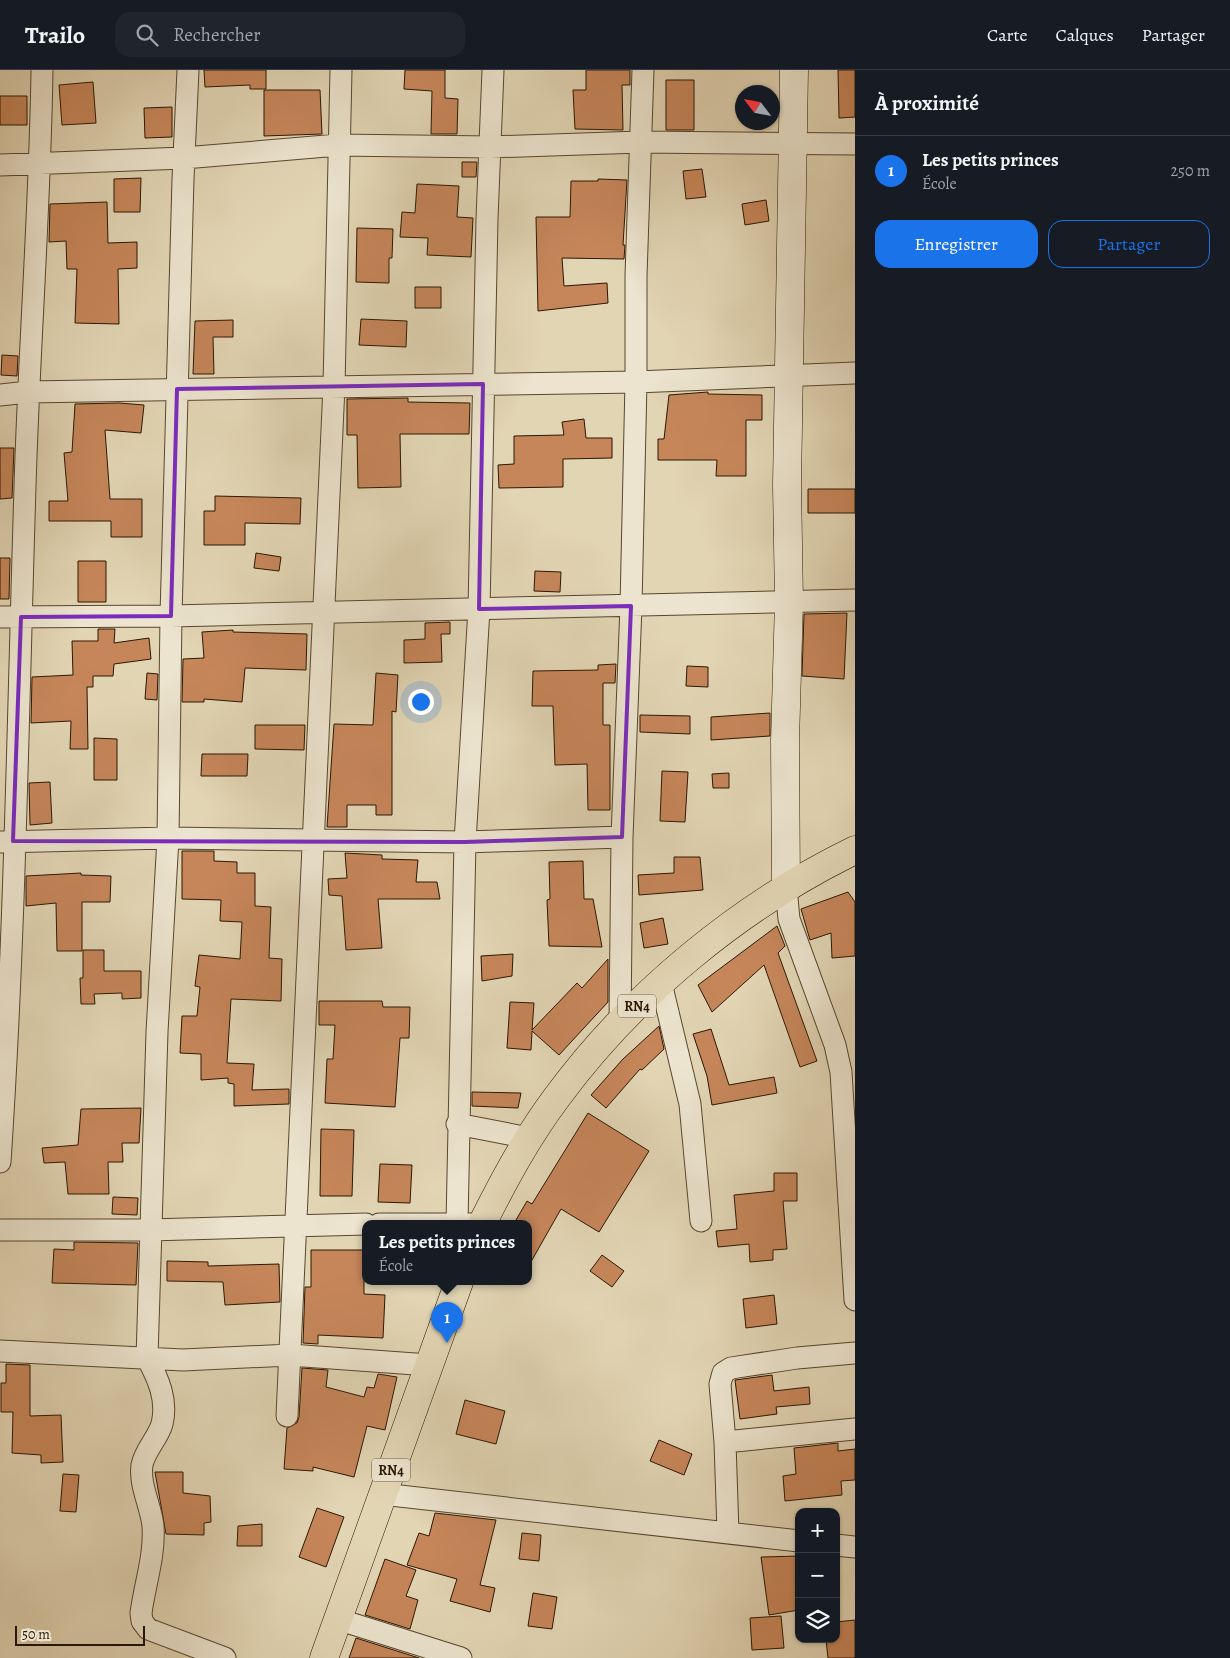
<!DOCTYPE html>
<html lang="fr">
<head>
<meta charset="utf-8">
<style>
  :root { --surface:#171b24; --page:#20242c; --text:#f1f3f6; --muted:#9ea1a6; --line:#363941; --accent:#1a73e8 }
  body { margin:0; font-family:Alegreya,serif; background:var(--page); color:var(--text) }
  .controls { position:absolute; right:15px; bottom:15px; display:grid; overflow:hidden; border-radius:10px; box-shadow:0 1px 4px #0004 }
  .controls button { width:45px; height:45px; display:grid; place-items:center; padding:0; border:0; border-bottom:1px solid var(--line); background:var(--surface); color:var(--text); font:25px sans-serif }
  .compass { position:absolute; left:735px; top:15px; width:45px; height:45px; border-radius:50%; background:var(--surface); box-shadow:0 1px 4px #0004; rotate:302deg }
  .scale { position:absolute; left:15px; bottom:12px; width:130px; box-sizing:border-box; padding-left:5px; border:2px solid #2a1701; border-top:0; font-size:14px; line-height:18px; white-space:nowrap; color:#2a1701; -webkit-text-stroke:4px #ece4ce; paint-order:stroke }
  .you { position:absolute; left:420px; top:631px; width:18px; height:18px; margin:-12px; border:4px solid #fff; border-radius:50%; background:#1a73e8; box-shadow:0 0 0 8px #1a73e833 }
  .badge { display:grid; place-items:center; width:32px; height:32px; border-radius:50%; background:var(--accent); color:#fff; font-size:16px; font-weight:700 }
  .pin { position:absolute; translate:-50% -41px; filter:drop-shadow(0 1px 2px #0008) }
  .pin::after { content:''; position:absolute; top:26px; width:18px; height:15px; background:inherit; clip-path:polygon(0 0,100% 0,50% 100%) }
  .popup { position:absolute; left:362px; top:1150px; width:170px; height:65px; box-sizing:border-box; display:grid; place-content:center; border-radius:10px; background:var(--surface); filter:drop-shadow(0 1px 4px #0005); font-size:16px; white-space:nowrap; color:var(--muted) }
  .popup b { font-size:19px; color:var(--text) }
  .popup::after { content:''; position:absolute; left:50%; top:100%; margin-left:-10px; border:10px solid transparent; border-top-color:var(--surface) }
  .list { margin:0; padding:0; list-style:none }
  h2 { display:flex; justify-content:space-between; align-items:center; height:65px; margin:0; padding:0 20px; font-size:21px }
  h2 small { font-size:16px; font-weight:400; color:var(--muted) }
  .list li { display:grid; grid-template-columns:32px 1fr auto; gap:15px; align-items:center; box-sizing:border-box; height:70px; padding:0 20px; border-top:1px solid var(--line) }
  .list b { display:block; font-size:19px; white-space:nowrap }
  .list p { margin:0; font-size:16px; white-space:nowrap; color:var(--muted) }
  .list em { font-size:16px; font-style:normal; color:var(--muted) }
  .actions { display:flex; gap:10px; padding:15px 20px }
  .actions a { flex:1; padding:11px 0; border:1px solid var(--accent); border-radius:15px; text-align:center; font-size:18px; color:var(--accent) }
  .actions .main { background:var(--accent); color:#fff }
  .icon { flex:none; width:28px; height:28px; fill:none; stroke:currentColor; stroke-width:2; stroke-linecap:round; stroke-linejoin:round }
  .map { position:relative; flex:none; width:855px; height:1588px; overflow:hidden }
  header { display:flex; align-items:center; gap:30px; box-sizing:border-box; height:70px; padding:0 25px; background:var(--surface); border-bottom:1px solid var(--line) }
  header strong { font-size:24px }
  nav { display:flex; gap:28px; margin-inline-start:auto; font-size:18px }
  .search { width:350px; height:45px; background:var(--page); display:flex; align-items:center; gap:12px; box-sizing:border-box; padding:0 18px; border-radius:15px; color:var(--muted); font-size:19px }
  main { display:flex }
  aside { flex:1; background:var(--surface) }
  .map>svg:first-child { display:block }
</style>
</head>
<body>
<header>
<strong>Trailo</strong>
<div class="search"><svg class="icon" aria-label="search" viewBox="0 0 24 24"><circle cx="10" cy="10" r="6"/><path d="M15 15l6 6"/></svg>Rechercher</div>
<nav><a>Carte</a><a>Calques</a><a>Partager</a></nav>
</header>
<main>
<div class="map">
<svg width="855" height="1588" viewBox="0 0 855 1588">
  <rect width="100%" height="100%" fill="#e2d5b4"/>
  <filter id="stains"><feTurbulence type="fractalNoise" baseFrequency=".004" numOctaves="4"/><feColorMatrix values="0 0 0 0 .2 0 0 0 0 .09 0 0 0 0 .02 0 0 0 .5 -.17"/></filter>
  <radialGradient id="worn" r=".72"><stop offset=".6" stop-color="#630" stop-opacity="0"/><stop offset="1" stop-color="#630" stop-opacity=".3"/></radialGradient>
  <path fill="#c6865a" stroke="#2a1701" d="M204 0H266V19H250V15L205 17Z
    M405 0H445V28L458 29 457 64H431L432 21 404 19Z
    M586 0H630V15H622L623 60 575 59 573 20H586Z
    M838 0H855V47L839 48Z
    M666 10H694V60H666Z
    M93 12 96 53 62 55 59 15Z
    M264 20H320L322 64 264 66Z
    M0 26H27V55H0Z
    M172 37V67L145 68 144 38Z
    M462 92H477L476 107H462Z
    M702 99 706 127 686 129 683 101Z
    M141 108 140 142H114V109Z
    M598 109 627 110 623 175H625L624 189 562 188 564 216 607 213 608 233 538 241 536 147H570L571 111H598Z
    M417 114 459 116 457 147 473 148 471 187 427 185 428 168 400 167 402 142 415 143Z
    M766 130 769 151 745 155 742 134Z
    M107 132 108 173 137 172V198L118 199 119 254 75 253 77 199H67L66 171 49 172 50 134Z
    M357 158 393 159 392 188H389V213L356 212Z
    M415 217H441V238H415Z
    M361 249 407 251 406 277 359 275Z
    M233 250V267H213L214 304H193L195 251Z
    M2 285 18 286 17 306 1 305Z
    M708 322V324L762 325V350H746V406H716L717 390H658V369H664L669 325Z
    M408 328V332L470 333 469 364H400L401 417 358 418 357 365H347V329Z
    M119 333 144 335 141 363 105 360 110 429H142V467H111V451H49V431H68L64 383 72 382 75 334Z
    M584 349 586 368H612V388L563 389V417L499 418 498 395 514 394V366L564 365 562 352Z
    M0 378H14L12 428 0 429Z
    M808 419H855V443H808Z
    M215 426 301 428 300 454 245 453V475H204V441H215Z
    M256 483 281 487 279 501 254 498Z
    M0 488H10L9 529H0Z
    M78 491H106V532H78Z
    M535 501 561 502 560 522 534 521Z
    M847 543 844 609 802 606 804 544Z
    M450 552V564H441L442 592 404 593V570L425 569V553Z
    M98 559H115L114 573 149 568 151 589 114 594 113 606H93V617H87L88 679H70L71 651 31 653 32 607 73 605 72 571H98Z
    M233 560V562L307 564 306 600 245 598 242 632 204 629V632H182L183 589 204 588 202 562Z
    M616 594 615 613H603V655H610V740H588L587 694 555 695 553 636H532L533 601 598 600V595Z
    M687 596 708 597V617L686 616Z
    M147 603 158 604 157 630 145 629Z
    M376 603 398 605 396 642 392 641V745H376V735H347V757H327L334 654 373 655Z
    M770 643V666L711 670V647Z
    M640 645 690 646V664L640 662Z
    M255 655H305L304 680 255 679Z
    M94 668 117 669V710H94Z
    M202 684H248L247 706H201Z
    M662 701 688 702 685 752 660 751Z
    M729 703V718H713L712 704Z
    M50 712 52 753 30 755 29 713Z
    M182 781H214V791L237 792V803H255V836L271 837 269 888 282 889 281 931 231 929 227 993 254 994 252 1020 289 1019V1034L234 1036V1014L228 1013V1008L201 1010V984L180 983 182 946H197L200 917 195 916 199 885 240 889 242 852 220 851 221 830 182 829Z
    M345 783 382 785V789L418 790 416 812H437L440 829H378L382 878 346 880 342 826 329 825 328 809 347 808Z
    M674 787H700L703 820 639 825 638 805 674 803Z
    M583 791 584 829H593L602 877 549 876 547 830 550 829 549 792Z
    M81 803V805L111 806 110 832H82V881H57L56 833 26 836V806Z
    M848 822 855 832V886L832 888 831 863 810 870 801 839Z
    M663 848 668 874 644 878 640 853Z
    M777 856 785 876 778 883 817 991 800 997 764 895 712 942 698 915Z
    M83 880H104V901H141V928L122 929V923L94 924 95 934H81L80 908H83Z
    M513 884 512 906 482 911 481 886Z
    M608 889V932L559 985 532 961 531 980 507 978 510 932 534 933 532 960 577 913 582 918Z
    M319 931H382L383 937H410L409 968H400L395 1037 325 1033 327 989H333L335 955H319Z
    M659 956 664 979 642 1000 640 999 606 1038 591 1025 623 989Z
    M711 959 729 1015 774 1007 777 1023 712 1035 707 1006 693 964Z
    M472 1022 521 1023 518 1038 472 1036Z
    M141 1038 139 1073H122L123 1092H108L109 1124H68L65 1092 44 1093 42 1078 78 1075 81 1039Z
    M588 1043 649 1081 599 1162 561 1139 528 1197V1154L516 1150 527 1131 532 1134Z
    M321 1059 354 1060 352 1126H320Z
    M380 1094 412 1095 410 1133 378 1132Z
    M774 1103H797V1131H783L787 1179 773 1180V1190L750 1192 749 1174 718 1177 716 1161 737 1159 734 1125 774 1121Z
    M113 1127 138 1128 137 1145 112 1144Z
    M74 1172 138 1173 136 1215 52 1213 54 1179 74 1180Z
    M311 1180H364V1224L385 1225 383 1268 318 1265V1274L303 1273 305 1217H311Z
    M602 1185 624 1201 612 1217 590 1201Z
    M167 1191 208 1192V1196L279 1194 280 1232 225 1235 223 1212 167 1211Z
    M774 1225 777 1254 746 1258 743 1229Z
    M6 1294 30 1295V1346L61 1345 63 1392 41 1393V1385L12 1383 13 1342H1V1313H6Z
    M302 1298 328 1300 326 1317 364 1327 367 1317 374 1318 378 1304 397 1307 385 1360 367 1356 354 1407 313 1397V1401L284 1399 287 1358 297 1353 299 1347Z
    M772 1305 774 1321 809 1317 810 1334 776 1337 777 1344 740 1349 735 1310Z
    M465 1330 505 1341 496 1374 456 1364Z
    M659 1370 692 1384 684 1405 650 1391Z
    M838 1373V1381L855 1379V1410L841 1411 842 1425 785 1431 783 1406 796 1404 794 1378Z
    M155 1402H183V1423L210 1426 211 1452 204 1453V1465L166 1464Z
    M63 1404 79 1405 76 1442 60 1441Z
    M317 1438 344 1447 326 1497 299 1487Z
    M435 1443 496 1450 480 1515 495 1518 490 1542 450 1531 457 1509 407 1495 419 1463 429 1466Z
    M262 1454V1476H237L238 1456Z
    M522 1463 541 1465 539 1491 519 1489Z
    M799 1486V1540L769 1545 761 1487Z
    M385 1489 416 1500 406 1526 418 1530 410 1559 365 1545Z
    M533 1523 557 1527 552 1559 528 1556Z
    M781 1546 784 1578 752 1580 750 1548Z
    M855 1550V1588H828L826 1569H836V1552Z
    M356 1568 419 1588H349Z"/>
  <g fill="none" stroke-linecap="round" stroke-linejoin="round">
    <g stroke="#58462e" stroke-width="23">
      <path id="street" d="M188 0 183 109 171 546 168 768 157 962 147 1288C158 1308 168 1330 162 1354 158 1368 145 1380 142 1395 139 1415 151 1436 153 1456 155 1486 145 1513 141 1543L142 1551 148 1559 225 1588
        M0 95 184 88 338 75 490 77 640 72 855 74
        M0 325 28 322 636 312 855 303
        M0 547 171 546 855 530
        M0 772 168 768 465 772 622 767
        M786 818 789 849 835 975 841 1002 855 1230
        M661 913 690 1034 701 1151
        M620 952 622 767 631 536 636 312V206L643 0
        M457 1054 529 1068
        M0 1092C15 867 18 642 25 417 29 278 40 139 42 0
        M457 1153 465 772 479 539 487 149 493 0
        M379 1154H472
        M0 1160H150L366 1154
        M0 1281 183 1290 290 1285 429 1295
        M287 1346 334 316 341 0
        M725 1372 855 1359
        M382 1424 799 1471
        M728 1463 725 1372 720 1314 723 1303 731 1298 797 1288 855 1283
        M836 1475 855 1477
        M337 1549 461 1588"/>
    </g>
    <g stroke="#2a1701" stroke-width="29">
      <path id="secondary" d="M786 818 785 671 789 532 787 415 794 0"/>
    </g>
    <g stroke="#2a1701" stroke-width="29">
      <path id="highway" d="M482 1154C504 1110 527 1067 557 1027 633 924 740 836 855 780
        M324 1588 459 1212"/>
    </g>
    <use href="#street" stroke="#ece4ce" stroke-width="21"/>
    <use href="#secondary" stroke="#ece4ce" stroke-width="28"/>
    <use href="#highway" stroke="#e2d5b4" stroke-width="28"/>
  </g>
  <path fill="none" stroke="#7b2cbf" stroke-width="4" stroke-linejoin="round" d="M483 314 479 539 631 536 622 767 465 772 13 771 21 547 171 546 177 319Z"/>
  <g text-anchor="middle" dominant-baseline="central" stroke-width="4" stroke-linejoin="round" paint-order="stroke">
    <g fill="#ece4ce" stroke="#64543e" stroke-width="1">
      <rect x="618" y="924.5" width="38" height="23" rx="4"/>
      <rect x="372" y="1388.5" width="38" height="23" rx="4"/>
    </g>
    <g font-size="14" font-weight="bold" fill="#2a1701">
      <text x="637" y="936">RN4</text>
      <text x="391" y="1400">RN4</text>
    </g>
  </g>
  <rect width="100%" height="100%" filter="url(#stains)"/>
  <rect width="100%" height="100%" fill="url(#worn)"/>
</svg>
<div class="controls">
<button>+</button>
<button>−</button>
<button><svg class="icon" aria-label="layers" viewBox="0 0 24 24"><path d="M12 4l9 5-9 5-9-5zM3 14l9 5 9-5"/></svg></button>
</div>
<svg class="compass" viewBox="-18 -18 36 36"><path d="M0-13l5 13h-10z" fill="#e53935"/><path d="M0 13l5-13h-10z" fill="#9ea1a6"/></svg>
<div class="scale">50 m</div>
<div class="you"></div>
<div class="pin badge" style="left:447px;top:1273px">1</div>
<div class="popup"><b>Les petits princes</b>École</div>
</div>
<aside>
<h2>À proximité<small></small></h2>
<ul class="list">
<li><span class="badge">1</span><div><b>Les petits princes</b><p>École</p></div><em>250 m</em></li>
</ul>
<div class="actions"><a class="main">Enregistrer</a><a>Partager</a></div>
</aside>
</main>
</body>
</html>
